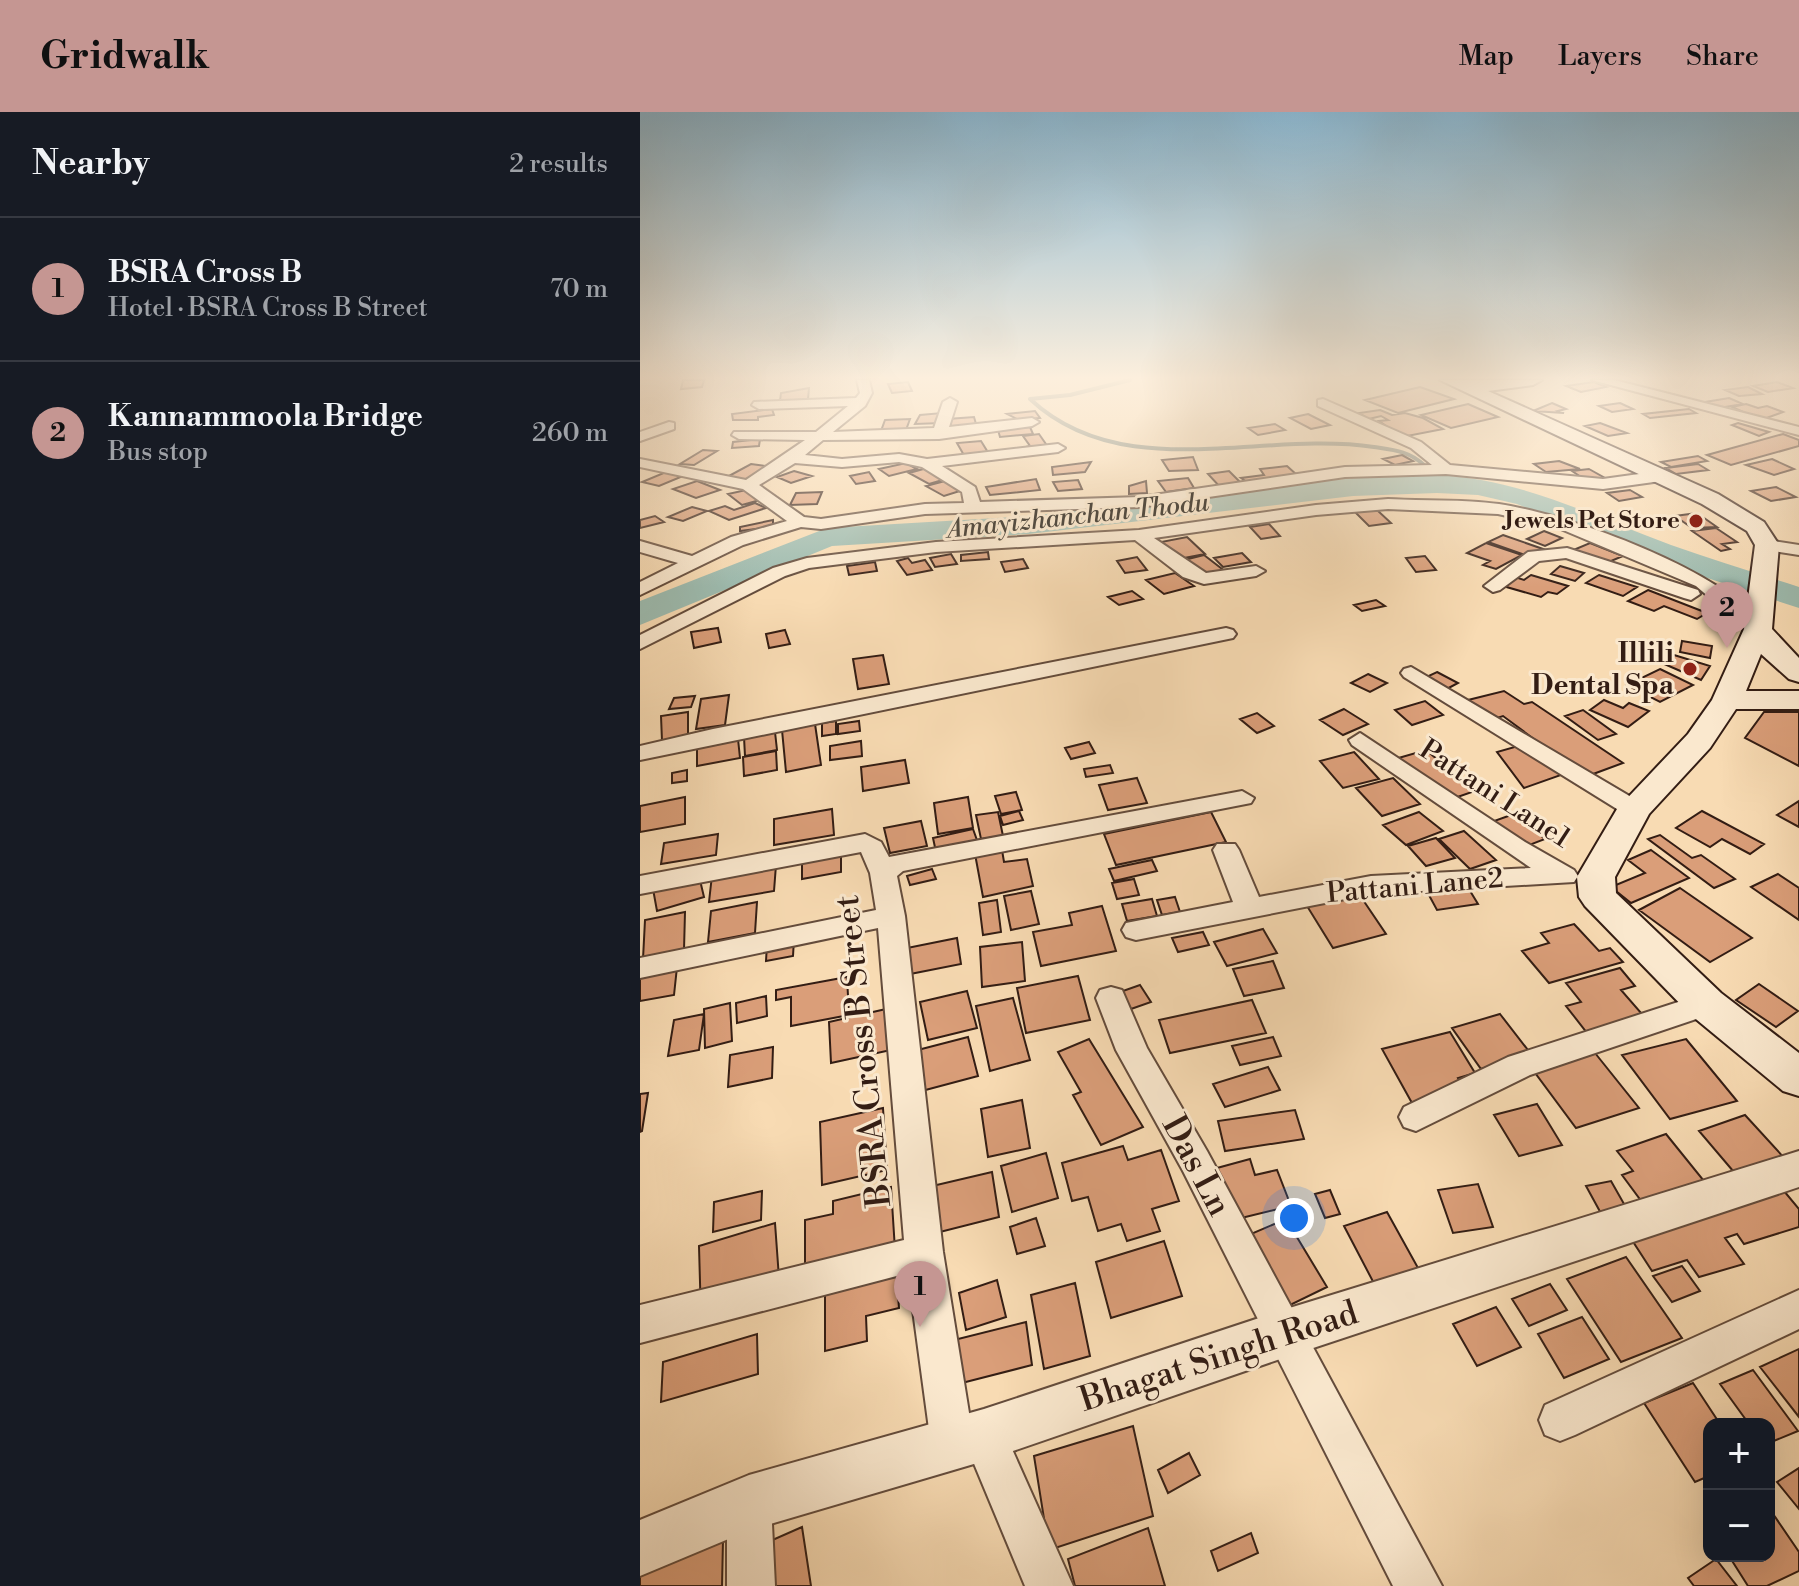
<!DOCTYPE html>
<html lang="en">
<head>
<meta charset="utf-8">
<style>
  :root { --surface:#171b24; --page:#242831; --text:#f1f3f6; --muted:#9ea1a6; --line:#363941; --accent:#c59692 }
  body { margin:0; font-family:"Libre Bodoni",serif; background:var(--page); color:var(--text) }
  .controls { position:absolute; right:24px; bottom:24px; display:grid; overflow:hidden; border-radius:16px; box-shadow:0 8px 32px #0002 }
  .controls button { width:72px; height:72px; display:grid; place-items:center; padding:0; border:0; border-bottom:2px solid var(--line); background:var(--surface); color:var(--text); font:40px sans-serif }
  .you { position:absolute; left:654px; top:1106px; width:28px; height:28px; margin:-20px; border:6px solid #fff; border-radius:50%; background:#1a73e8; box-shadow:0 0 0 12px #1a73e833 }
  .badge { display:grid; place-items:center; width:52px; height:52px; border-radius:50%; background:var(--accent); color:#111; font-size:26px; font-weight:700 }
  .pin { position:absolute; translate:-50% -66px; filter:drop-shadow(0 2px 4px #0008) }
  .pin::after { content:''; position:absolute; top:42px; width:28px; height:24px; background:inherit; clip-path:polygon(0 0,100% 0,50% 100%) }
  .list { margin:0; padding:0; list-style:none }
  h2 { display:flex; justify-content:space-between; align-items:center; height:104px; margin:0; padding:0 32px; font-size:34px }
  h2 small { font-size:26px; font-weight:400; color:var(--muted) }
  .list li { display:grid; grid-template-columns:52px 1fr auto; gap:24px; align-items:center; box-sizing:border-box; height:144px; padding:0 32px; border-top:2px solid var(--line) }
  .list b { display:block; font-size:30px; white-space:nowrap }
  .list p { margin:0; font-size:26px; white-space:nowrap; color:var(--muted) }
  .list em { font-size:26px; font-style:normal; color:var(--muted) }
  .map { position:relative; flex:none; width:1159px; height:1474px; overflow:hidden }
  header { display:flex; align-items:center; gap:48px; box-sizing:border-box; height:112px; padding:0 40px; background:var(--accent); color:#111 }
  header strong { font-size:38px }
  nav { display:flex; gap:44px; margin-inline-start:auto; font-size:28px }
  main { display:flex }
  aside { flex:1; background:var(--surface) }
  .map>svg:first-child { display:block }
</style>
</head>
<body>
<header>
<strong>Gridwalk</strong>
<nav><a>Map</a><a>Layers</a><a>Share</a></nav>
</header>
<main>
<aside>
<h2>Nearby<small>2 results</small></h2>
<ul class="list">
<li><span class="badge">1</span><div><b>BSRA Cross B</b><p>Hotel · BSRA Cross B Street</p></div><em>70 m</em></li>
<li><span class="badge">2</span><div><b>Kannammoola Bridge</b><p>Bus stop</p></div><em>260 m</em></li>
</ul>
</aside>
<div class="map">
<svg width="1159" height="1474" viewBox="0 0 1159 1474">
  <rect width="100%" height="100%" fill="#f8dbb3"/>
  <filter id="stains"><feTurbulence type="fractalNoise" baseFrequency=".0025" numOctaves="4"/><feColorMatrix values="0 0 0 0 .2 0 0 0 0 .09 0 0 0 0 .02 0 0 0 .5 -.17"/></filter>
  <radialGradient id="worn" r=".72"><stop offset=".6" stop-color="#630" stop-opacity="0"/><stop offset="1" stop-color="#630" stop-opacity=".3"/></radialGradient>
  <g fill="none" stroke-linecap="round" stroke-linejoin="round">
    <path stroke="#737c71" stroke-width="4" d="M490 268 430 283 390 287C483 374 620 318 734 335 754 338 769 339 784 353
      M795 363 797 372"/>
    <path fill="#9dbbaf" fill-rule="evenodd" d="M797 363C882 367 952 404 1031 433 1073 448 1116 461 1159 475V496L1009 447 877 392 838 383 797 381 713 384 389 422 192 434 0 513V489L187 416 389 404 713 366Z"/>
  </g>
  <path fill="#da9e79" stroke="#331d14" stroke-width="2" d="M43 268H64L62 275 41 277Z
    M268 270 272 279 252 281 248 272Z
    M954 270 966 275 941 280 926 274Z
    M1137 270 1153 276 1128 280 1113 274Z
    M780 275 814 287 758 301 725 288Z
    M1108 275 1122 282 1099 284 1085 278Z
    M169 276 168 287 140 289 141 281Z
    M1089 286 1103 292 1079 296 1065 290Z
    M912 291 926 297 918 299 924 301 893 299Z
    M980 291 993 297 972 300 959 294Z
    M828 292 858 305 811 316 781 303Z
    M1106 292 1118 296 1127 294 1143 300 1121 308 1092 295Z
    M132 297 134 303 118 305V308H93L92 302Z
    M1049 297 1056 301 1010 306 1003 302Z
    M740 298 752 303 765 301 783 306 803 317 762 325 739 309 748 308 741 304 729 307 719 301Z
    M395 299 400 306 379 308 367 302Z
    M302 301 301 311 275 312 280 303Z
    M668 302 690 313 671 317 650 306Z
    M334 305 336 312 311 315 308 307Z
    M270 307 266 318 241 319 245 308Z
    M960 311 987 321 968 324 945 314Z
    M1098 311 1129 320 1119 324 1092 313Z
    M635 312 645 318 618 323 608 316Z
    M390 315 393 322 360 325 358 318Z
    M399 322 408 335 388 338 386 335 390 334 383 324Z
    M1143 322 1159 328V334L1091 353 1067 343Z
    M120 327 119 334 92 336 93 330Z
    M341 329 349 342 325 345 317 331Z
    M63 338 77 339 54 353 40 352Z
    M762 343 773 349 755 353 743 347Z
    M1058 344 1067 349 1031 355 1021 350Z
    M553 345 558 358 529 359 522 348Z
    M1132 347 1154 357 1134 363 1106 353Z
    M919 349 940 357 906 360 894 352Z
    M451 350 445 360 413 363 412 355Z
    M266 351 277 357 249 364 239 357Z
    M111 352 132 355 109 368 87 365Z
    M1058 352 1068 358 1036 362 1026 356Z
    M647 354 657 363 607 370 601 366 624 363 620 357Z
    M287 356 306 367 289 372 269 361Z
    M949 357 965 366 947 369 932 359Z
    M154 359 172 364 151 371 137 365Z
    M589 359 602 372 580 375 568 362Z
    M26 360 43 364 19 374 2 370Z
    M229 360 235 369 216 372 210 364Z
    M548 366 554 376 526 380 518 369Z
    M396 367 400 378 350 383 346 375Z
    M438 368 442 377 418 379 413 370Z
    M57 369 80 378 56 386 33 377Z
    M305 369 323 378 304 384 286 374Z
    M506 369 507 381 489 382V374Z
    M1136 375 1156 385 1131 389 1111 379Z
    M106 378 120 388 102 393 88 382Z
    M990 378 1002 385 979 389 967 381Z
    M182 380 177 392 150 393 156 381Z
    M115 391 126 396 89 408 69 399 85 394 94 398Z
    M52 395 67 399 43 409 28 405Z
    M737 398 751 411 729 414 715 400Z
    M1057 401 1077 415 1052 416 1035 404Z
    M15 404 24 410 0 416V408Z
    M133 408V415L100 419V415Z
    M629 412 640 424 621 427 610 415Z
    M1076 416 1097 430 1082 432 1090 437 1081 439 1052 419Z
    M904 419 922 426 905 434 887 427Z
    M863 423 903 437 888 444 848 430Z
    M547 425 565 442 539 447 521 430Z
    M846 431 882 443 856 457 843 453 850 449 827 441Z
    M950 431 983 444 964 452 931 439Z
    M348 440 349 447 321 449V443Z
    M602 441 611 450 583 455 574 446Z
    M311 442 317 452 295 455 290 446Z
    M564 443 586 460 566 465 544 448Z
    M785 444 796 458 776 460 766 446Z
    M497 445 507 458 485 461 477 449Z
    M268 446 272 451 285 448 292 458 267 463 257 449Z
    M383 447 388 456 365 460 361 450Z
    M235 450 237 459 209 463 207 454Z
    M920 454 944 461 935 469 911 462Z
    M535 461 554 474 524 482 506 468Z
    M891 463 928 474 917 482 908 480 901 485 863 474 875 465 884 468Z
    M959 463 997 475 983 484 946 471Z
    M1008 478 1067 501 1057 507 1024 494 1014 499 988 489Z
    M492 479 503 487 479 493 468 485Z
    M736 488 745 494 722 499 714 493Z
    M78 516 81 530 54 536 51 520Z
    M145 518 150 532 129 536 126 522Z
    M1042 529 1072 534 1070 546 1040 540Z
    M243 543 249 572 218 577 213 547Z
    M1034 543 1070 554 1061 568 1022 551Z
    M1020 557 1053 573 1020 590 987 573Z
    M797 560 818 571 803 579 782 567Z
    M728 562 747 571 730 580 711 571Z
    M864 579 884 592 892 590 983 651 945 665 863 604 851 608 824 589Z
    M89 583 85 613 56 617 61 587Z
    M55 584 51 595 29 597 34 586Z
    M964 588 983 596 989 591 1009 599 988 615 950 598Z
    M785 589 803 603 772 613 755 598Z
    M704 597 728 612 703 623 680 608Z
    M943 598 976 622 958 628 925 604Z
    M48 600V624L22 629 21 604Z
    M1124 600H1159V654L1105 626Z
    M617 601 634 614 617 621 600 607Z
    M196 609V622L182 624V611Z
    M219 609 220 619 198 622V612Z
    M175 612 181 653 146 660 142 618Z
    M135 620 137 638 105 644 104 625Z
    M98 627 100 646 57 654V635Z
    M221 629 222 644 190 648V634Z
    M449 630 455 641 431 647 425 636Z
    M885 632 921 663 884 676 857 640Z
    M786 638 835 679 803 690 755 647Z
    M136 639 137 658 104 664 103 645Z
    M714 640 739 667 703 676 680 649Z
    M265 648 269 671 223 679 221 655Z
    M470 653 473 661 446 665 444 657Z
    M47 658V669L32 671V661Z
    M497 666 507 691 468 698 459 673Z
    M753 666 780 692 742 704 716 676Z
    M376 680 382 698 361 702 355 684Z
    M45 685V712L0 720V694Z
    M328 685 333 716 298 722 294 691Z
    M1159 689V715L1137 703Z
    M192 697 194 723 134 733V707Z
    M379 699 383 708 363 713 360 704Z
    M1062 699 1124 732 1110 742 1082 727 1070 735 1036 716Z
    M358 700 363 724 341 727 336 703Z
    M571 700 586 730 476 753 464 722Z
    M779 700 803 719 766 733 743 713Z
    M874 702 905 727 884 735 854 709Z
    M281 709 287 734 250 741 244 716Z
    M333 717 338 731 296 740 293 726Z
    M824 719 856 748 830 757 799 727Z
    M78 722 76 743 21 752 24 731Z
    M1020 723 1052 746 1061 743 1095 767 1074 776 1008 727Z
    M796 726 815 746 786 754 768 734Z
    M362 738 364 750 387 747 393 774 343 785 335 742Z
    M1011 738 1049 766 991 791 971 775 1005 761 988 748Z
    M201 744V760L162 767V750Z
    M512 748 517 759 474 769 469 757Z
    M136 753 134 779 69 790 72 763Z
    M292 757 296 767 270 773 267 764Z
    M1138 762 1159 776V808L1111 775Z
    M59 764 64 785 17 799 13 777Z
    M494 767 499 783 477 787 472 771Z
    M824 769 838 792 797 798 784 774Z
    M1040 776 1112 826 1070 850 999 798Z
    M391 779 399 812 371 818 364 784Z
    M719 782 746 822 693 836 667 794Z
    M535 785 540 800 522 803 517 788Z
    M512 787 517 804 487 809 482 792Z
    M357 788 361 820 343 823 339 791Z
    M117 790 115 821 68 830 71 799Z
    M462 794 476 839 401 854 393 820 432 813 429 801Z
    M45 800 44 838 3 847 5 808Z
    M934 812 959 839 970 836 983 850 909 871 882 839 909 831 901 821Z
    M623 817 637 841 587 854 574 830Z
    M563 820 569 833 538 840 532 826Z
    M317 826 321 852 260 864 257 838Z
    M154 827 153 844 126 849 127 832Z
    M382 830 385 869 342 875 340 835Z
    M633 849 644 876 604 884 593 857Z
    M37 855 34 883 0 889V862Z
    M980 856 995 874 981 878 1008 909 951 926 926 894 941 890 926 871Z
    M438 864 450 908 386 921 377 876Z
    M207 865 209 903 151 914V885L136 888V878Z
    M1119 872 1158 899 1136 915 1096 888Z
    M500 873 511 890 491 897 480 880Z
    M327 879 337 916 288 928 280 890Z
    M126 884 127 904 97 911 96 891Z
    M373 886 390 948 350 959 336 894Z
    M612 888 626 921 530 941 519 908Z
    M90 891 92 929 65 936 64 897Z
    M246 897 251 938 191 951 189 910Z
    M64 902 59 938 28 944 34 908Z
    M860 902 891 942 841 957 812 916Z
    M810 920 835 961 818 966 825 977 772 991 742 937Z
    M328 925 338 964 278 980 270 940Z
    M633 925 641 944 600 953 592 934Z
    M449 927 503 1015 461 1033 433 983 441 980 418 940Z
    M1046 927 1097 989 1030 1007 982 943Z
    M133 935 132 966 88 975 90 943Z
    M951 936 999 996 936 1016 890 954Z
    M628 955 640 978 585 995 573 972Z
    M8 981 2 1019 0 1020V982Z
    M382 988 390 1036 348 1045 341 997Z
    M897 992 922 1033 879 1044 854 1003Z
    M243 996 247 1058 182 1073 180 1010Z
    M655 998 664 1027 585 1039 578 1009Z
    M1105 1003 1147 1049 1099 1066 1059 1019Z
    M1026 1022 1064 1069 1002 1090 982 1063 993 1059 977 1039Z
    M483 1034 488 1048 521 1038 539 1089 512 1097 520 1119 487 1129 481 1112 458 1119 448 1085 432 1089 422 1051Z
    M406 1041 418 1086 372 1100 361 1054Z
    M610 1047 615 1063 637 1058 651 1094 593 1108 577 1056Z
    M352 1060 359 1105 292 1122 288 1075Z
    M971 1069 988 1099 963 1105 946 1074Z
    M838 1072 853 1115 813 1121 798 1078Z
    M251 1075 255 1138 165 1160V1108L193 1102V1089Z
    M690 1078 700 1102 685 1106 675 1082Z
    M122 1079 121 1108 73 1120 74 1090Z
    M1144 1079 1159 1097V1115L1104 1132 1097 1122 1085 1126 1104 1152 1059 1165 1047 1148 1012 1159 990 1125Z
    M747 1100 783 1165 739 1181 704 1114Z
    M396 1106 405 1134 377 1142 370 1115Z
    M646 1107 687 1175 644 1196 604 1125Z
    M135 1111 140 1180 61 1206 59 1134Z
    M524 1129 542 1184 471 1206 456 1150Z
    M986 1145 1042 1226 981 1250 927 1167Z
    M1042 1154 1060 1179 1032 1190 1013 1164Z
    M256 1156 259 1196 226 1204 227 1229 185 1239V1173Z
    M357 1168 366 1205 326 1218 319 1181Z
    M435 1171 450 1244 404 1257 391 1183Z
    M910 1172 927 1198 889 1214 872 1187Z
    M856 1195 881 1235 837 1254 813 1212Z
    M942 1205 969 1247 924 1266 898 1222Z
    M386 1210 392 1253 318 1272 314 1228Z
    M117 1222 118 1262 21 1290 23 1250Z
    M1159 1237V1305L1120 1255Z
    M1113 1258 1158 1319 1129 1331V1312H1109L1080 1272Z
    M1053 1271 1080 1312H1069V1364L1055 1370 1004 1291Z
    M493 1314 513 1404 409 1438 394 1344Z
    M549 1341 560 1363 528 1381 518 1358Z
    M1159 1356V1397L1137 1370Z
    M1129 1396 1159 1440V1459L1127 1474H1108L1089 1444H1129Z
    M162 1415 171 1474H109L105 1440Z
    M508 1416 525 1474H435L428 1447Z
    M611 1421 618 1441 578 1459 571 1439Z
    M83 1428 82 1474H0V1455Z
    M1076 1447 1097 1474H1054L1048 1466Z"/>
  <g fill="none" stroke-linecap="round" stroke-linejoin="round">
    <g stroke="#644c3c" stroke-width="4">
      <path id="minor" d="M217 268H229L232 281 225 294 193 320 294 316 303 290 310 286 317 290 309 315 392 306 399 310 392 314 299 327 183 328 165 343 202 347 259 342 287 347 418 332 425 336 418 340 302 354 335 375 340 390 500 385 705 355 792 353 771 336 678 294V288L683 287 781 330 810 353 963 367 1021 359 1029 364 1021 369 963 377 806 362 705 365 500 395 285 402 181 417 161 415 103 433 0 483V470L38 451 0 440V429L52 444 91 425 147 409 103 377 0 355V347L106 368 165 328 99 327 92 323 94 320H176L208 294 119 297 112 293 114 290 216 286 220 281ZM259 350 282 355 322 380 324 391 285 392 181 407 164 405 119 373 155 351 202 355Z
        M952 268H974L1159 315V323Z
        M29 310 34 311V317L0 329V320Z
        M748 387C784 389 823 387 859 392 932 403 1083 458 1128 517L1118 523 1111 521 1056 474 916 415 858 402 748 397 676 403 514 426 566 461 616 454 625 459 616 464 564 472 543 465 495 428 296 440 169 456 145 464 0 537V523L133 456 167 446 296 430 499 418 676 393Z
        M1127 428 1159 433V443L1121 437V429Z
        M927 436 1058 478 1060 482 1051 488 1044 486 926 446 899 449 860 478 853 480 844 474 888 440Z
        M586 516 593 518 596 522 593 526 0 648V634L73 617Z
        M771 555 1003 692 1006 697 1003 702H985L764 565 761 561 764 557Z
        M720 621 885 730 934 758 938 764 934 770 731 782 496 828 486 825 482 818 486 811 593 790 573 738 577 732H595L599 738 619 785 731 764 891 756 712 633 709 628Z
        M602 679 614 686 611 691 263 759 257 764 265 804 303 1140 330 1307 344 1302 359 1308 433 1474H385L330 1342 328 1347 313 1354 298 1347 291 1332 268 1161 0 1231V1193L264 1128 238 816 0 866V846L236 798 230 761 221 740 0 782V764L225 722 241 730 249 745Z
        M471 875 482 878 507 936 567 1039 802 1474H753L543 1059 476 938 456 886 460 878Z
        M1066 881 1077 884 1081 892 1077 900 890 963 776 1019 764 1015 759 1005 764 995 868 945Z
        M1159 1178V1217L935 1323 920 1329 905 1323 899 1308 905 1293Z
        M109 1369 125 1375 131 1391 135 1474H87V1391L93 1375Z"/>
    </g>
    <g stroke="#644c3c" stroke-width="4">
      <path id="tertiary" d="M1159 1039V1075L643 1246 344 1349 110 1418 0 1464V1408L109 1363 344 1297 643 1198Z"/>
    </g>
    <g stroke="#331d14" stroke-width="4">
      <path id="secondary" d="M800 268H902L893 273 848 279 1078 382 1124 410 1139 433 1132 517 1159 546V570L1149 567 1121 542 1106 579H1159V597H1096L1070 636 1009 702 975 765 976 781 1081 881 1159 941V984L1143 979 1051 903 945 794 939 785 937 765 977 697 1048 622 1072 588 1104 517 1115 433 1107 419 1062 392Z"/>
    </g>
    <use href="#minor" fill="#fae8ce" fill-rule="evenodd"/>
    <use href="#tertiary" fill="#fae8ce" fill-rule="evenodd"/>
    <use href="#secondary" fill="#fae8ce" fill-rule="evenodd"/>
  </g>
  <linearGradient id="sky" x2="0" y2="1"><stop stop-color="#8ab7d1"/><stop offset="0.56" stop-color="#fcefdd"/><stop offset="1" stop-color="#fcefdd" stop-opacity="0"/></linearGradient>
  <rect width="1159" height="475" fill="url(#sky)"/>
  <g fill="#8f2418" stroke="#fae8ce" stroke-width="3">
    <circle cx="1056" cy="409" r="8"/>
    <circle cx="1050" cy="557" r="8"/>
  </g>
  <g text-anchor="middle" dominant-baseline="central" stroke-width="6" stroke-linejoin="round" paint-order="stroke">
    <g font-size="24" font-weight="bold" fill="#331d14" stroke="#fae8ce" text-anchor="end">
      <text x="1040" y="409">Jewels Pet Store</text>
    </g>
    <g font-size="26" font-style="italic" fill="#534c42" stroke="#fae8ce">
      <text transform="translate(438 404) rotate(-6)">Amayizhanchan Thodu</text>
    </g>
    <g font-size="28" font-weight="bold" fill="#331d14" stroke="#fae8ce" text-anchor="end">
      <text x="1034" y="541">Illili<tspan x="1034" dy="32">Dental Spa</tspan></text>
    </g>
    <g font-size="28" fill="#331d14" stroke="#fae8ce">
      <text transform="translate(855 682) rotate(33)">Pattani Lane1</text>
      <text transform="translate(775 774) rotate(-5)">Pattani Lane2</text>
    </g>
    <g font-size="34" fill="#331d14" stroke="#fae8ce">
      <text transform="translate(224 939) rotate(-96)">BSRA Cross B Street</text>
      <text transform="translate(556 1054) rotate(62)">Das Ln</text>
      <text transform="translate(579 1245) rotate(-18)">Bhagat Singh Road</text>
    </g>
  </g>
  <rect width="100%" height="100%" filter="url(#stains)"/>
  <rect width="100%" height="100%" fill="url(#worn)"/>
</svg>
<div class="controls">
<button>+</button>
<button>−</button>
</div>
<div class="you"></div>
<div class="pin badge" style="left:280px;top:1215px">1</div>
<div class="pin badge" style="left:1087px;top:536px">2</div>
</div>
</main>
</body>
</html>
